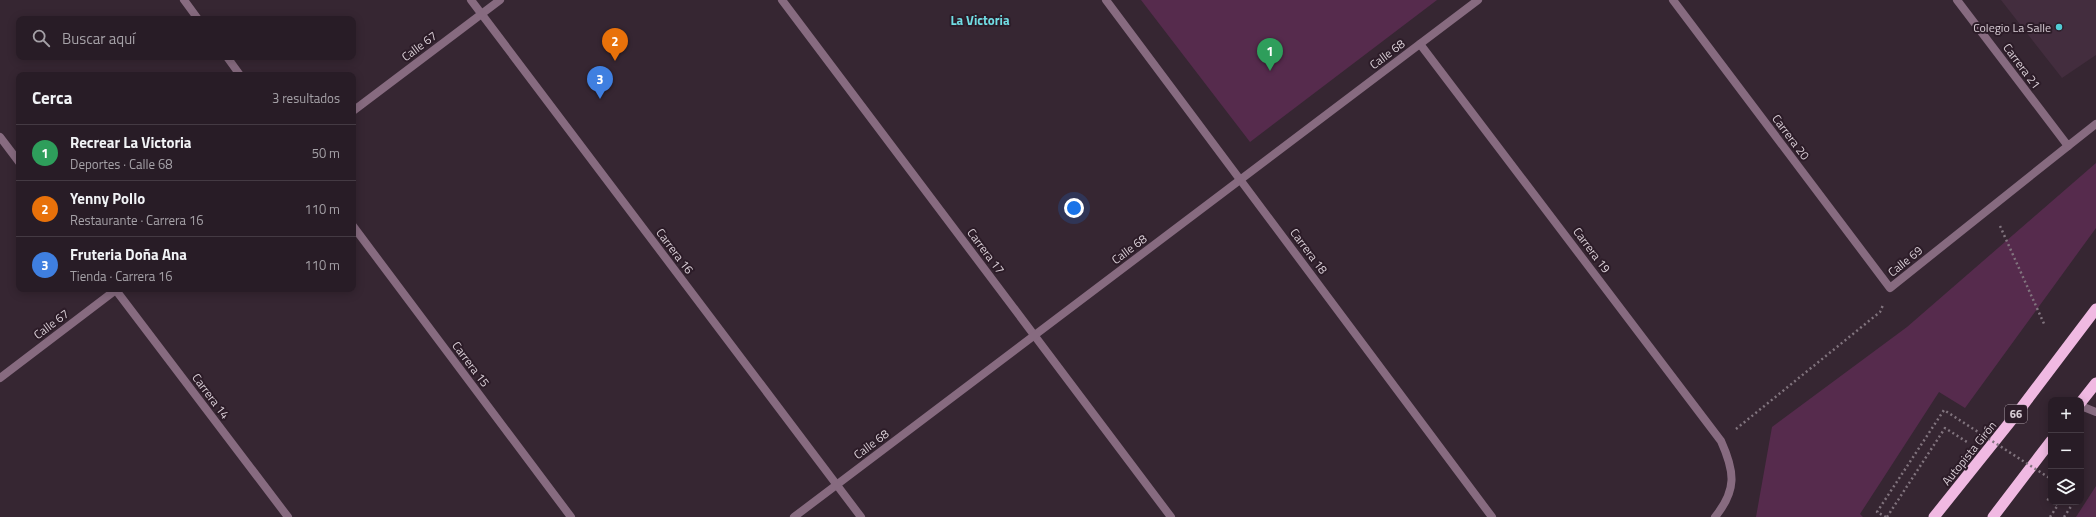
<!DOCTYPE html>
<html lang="es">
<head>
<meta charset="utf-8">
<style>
  :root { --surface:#281c26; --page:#342932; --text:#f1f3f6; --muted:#a5a1a7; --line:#443a43; --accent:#8bbbb9 }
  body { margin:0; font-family:"Titillium Web",sans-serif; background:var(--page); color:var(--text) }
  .controls { position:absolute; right:12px; bottom:12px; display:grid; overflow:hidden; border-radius:8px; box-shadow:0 2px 10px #0003 }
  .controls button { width:36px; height:36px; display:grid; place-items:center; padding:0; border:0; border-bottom:1px solid var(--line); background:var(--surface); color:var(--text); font:20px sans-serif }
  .you { position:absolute; left:1074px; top:208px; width:14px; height:14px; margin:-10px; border:3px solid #fff; border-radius:50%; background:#1a73e8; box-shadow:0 0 0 6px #1a73e833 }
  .badge { display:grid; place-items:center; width:26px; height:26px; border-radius:50%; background:var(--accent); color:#fff; font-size:13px; font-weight:700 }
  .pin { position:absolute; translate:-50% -33px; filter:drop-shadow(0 1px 2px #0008) }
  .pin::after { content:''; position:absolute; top:21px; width:14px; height:12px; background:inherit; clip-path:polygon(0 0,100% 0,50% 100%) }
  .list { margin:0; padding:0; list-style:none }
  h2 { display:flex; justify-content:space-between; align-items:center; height:52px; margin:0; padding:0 16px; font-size:17px }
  h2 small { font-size:13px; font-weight:400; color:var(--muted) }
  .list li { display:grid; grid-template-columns:26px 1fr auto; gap:12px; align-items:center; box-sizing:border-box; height:56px; padding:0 16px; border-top:1px solid var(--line) }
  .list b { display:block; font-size:15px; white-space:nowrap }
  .list p { margin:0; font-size:13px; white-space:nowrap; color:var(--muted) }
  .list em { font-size:13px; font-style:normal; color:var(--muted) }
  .icon { flex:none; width:22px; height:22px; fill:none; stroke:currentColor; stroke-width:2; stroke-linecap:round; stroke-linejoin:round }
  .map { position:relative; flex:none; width:2096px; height:517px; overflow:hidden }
  .search { position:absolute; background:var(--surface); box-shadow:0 2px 10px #0003; left:16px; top:16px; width:340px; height:44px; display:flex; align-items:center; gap:10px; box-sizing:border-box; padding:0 14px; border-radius:8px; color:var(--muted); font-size:15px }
  .panel { position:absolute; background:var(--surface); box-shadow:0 2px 10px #0003; left:16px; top:72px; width:340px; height:220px; border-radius:8px }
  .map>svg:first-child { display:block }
</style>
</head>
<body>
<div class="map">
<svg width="2096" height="517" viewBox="0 0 2096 517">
  <rect width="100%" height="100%" fill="#362632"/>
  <path fill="#432d3e" d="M2001 0H2096V55L2062 78Z"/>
  <path fill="#562b4d" d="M1141 0H1437L1250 142Z
    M2096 163V228L1965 408 1939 392 1860 514 1863 517H1756L1772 427 1907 327Z
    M2096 486V517H2076Z"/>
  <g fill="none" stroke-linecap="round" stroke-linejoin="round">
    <path stroke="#81747e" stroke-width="2.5" stroke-dasharray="2 3" stroke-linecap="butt" d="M2000 226 2045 326
      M1736 429 1880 312 1883 305
      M2047 499 2051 501
      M1887 517 1945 428 1967 442
      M2050 517 2058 505 2053 502
      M2064 517 2074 502"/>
    <path stroke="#876b80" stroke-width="8" d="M184 0 198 19
      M471 0 861 517
      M782 0 1171 517
      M1106 0 1492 517
      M1673 0 1890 288 2068 146
      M1420 44 1721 441C1735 472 1737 490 1715 517
      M227 57 240 75
      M0 137 19 162
      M353 226 571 517
      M115 289 288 517"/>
    <path stroke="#876b80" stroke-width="8" d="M1957 0 2068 146 2096 124
      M353 111 500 0
      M0 378 117 289
      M2081 406 2096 412
      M794 517 1478 0"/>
    <path stroke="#f0b9e2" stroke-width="11" d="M2081 402 2096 383
      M1934 517 2018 412 2096 309
      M1993 517 2051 441"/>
    <path stroke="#81747e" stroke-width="2.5" stroke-dasharray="2 3" stroke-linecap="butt" d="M1886 517 1877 512 1944 410 2051 479"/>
  </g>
  <circle fill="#51ccd4" stroke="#2c1c28" stroke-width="1.5" cx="2059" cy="27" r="4"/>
  <g text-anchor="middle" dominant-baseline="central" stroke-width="4" stroke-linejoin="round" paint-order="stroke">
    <rect fill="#2c1c28" stroke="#a599a2" stroke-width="1" x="2005" y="405" width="22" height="18" rx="3"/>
    <g font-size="11" font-weight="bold" fill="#d9ced6">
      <text x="2016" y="414">66</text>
    </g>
    <g font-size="12" fill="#d9ced6" stroke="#2c1c28" text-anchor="end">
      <text x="2051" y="27">Colegio La Salle</text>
    </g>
    <g font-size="12" fill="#d9ced6" stroke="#2c1c28">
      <text transform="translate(419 46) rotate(-37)">Calle 67</text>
      <text transform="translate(1387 54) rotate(-37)">Calle 68</text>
      <text transform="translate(2022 66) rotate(53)">Carrera 21</text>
      <text transform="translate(1791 137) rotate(53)">Carrera 20</text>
      <text transform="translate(1129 249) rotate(-37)">Calle 68</text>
      <text transform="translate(1592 250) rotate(53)">Carrera 19</text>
      <text transform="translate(675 251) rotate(53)">Carrera 16</text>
      <text transform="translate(986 251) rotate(53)">Carrera 17</text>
      <text transform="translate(1309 251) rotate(53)">Carrera 18</text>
      <text transform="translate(1905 261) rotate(-39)">Calle 69</text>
      <text transform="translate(51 324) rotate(-37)">Calle 67</text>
      <text transform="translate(471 364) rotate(53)">Carrera 15</text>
      <text transform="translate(211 396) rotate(53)">Carrera 14</text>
      <text transform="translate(871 444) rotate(-37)">Calle 68</text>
      <text transform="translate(1969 453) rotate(-51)">Autopista Girón</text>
    </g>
    <g font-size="13" font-weight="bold" fill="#71dde4" stroke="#2c1c28">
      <text x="980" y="20">La Victoria</text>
    </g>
  </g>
</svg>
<div class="controls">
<button>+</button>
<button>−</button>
<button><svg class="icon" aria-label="layers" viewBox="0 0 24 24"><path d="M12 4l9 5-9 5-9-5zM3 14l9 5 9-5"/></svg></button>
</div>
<div class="you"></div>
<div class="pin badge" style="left:1270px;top:71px;background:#2e9e5b">1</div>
<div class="pin badge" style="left:615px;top:61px;background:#e8710a">2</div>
<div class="pin badge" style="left:600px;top:99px;background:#3f7fe0">3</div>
<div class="search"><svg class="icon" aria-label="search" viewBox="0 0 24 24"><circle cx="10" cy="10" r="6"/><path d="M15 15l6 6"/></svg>Buscar aquí</div>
<section class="panel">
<h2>Cerca<small>3 resultados</small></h2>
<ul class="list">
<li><span class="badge" style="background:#2e9e5b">1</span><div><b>Recrear La Victoria</b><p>Deportes · Calle 68</p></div><em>50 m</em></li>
<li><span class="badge" style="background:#e8710a">2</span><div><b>Yenny Pollo</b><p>Restaurante · Carrera 16</p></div><em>110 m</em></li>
<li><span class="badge" style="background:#3f7fe0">3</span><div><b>Fruteria Doña Ana</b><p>Tienda · Carrera 16</p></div><em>110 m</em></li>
</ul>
</section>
</div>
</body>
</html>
